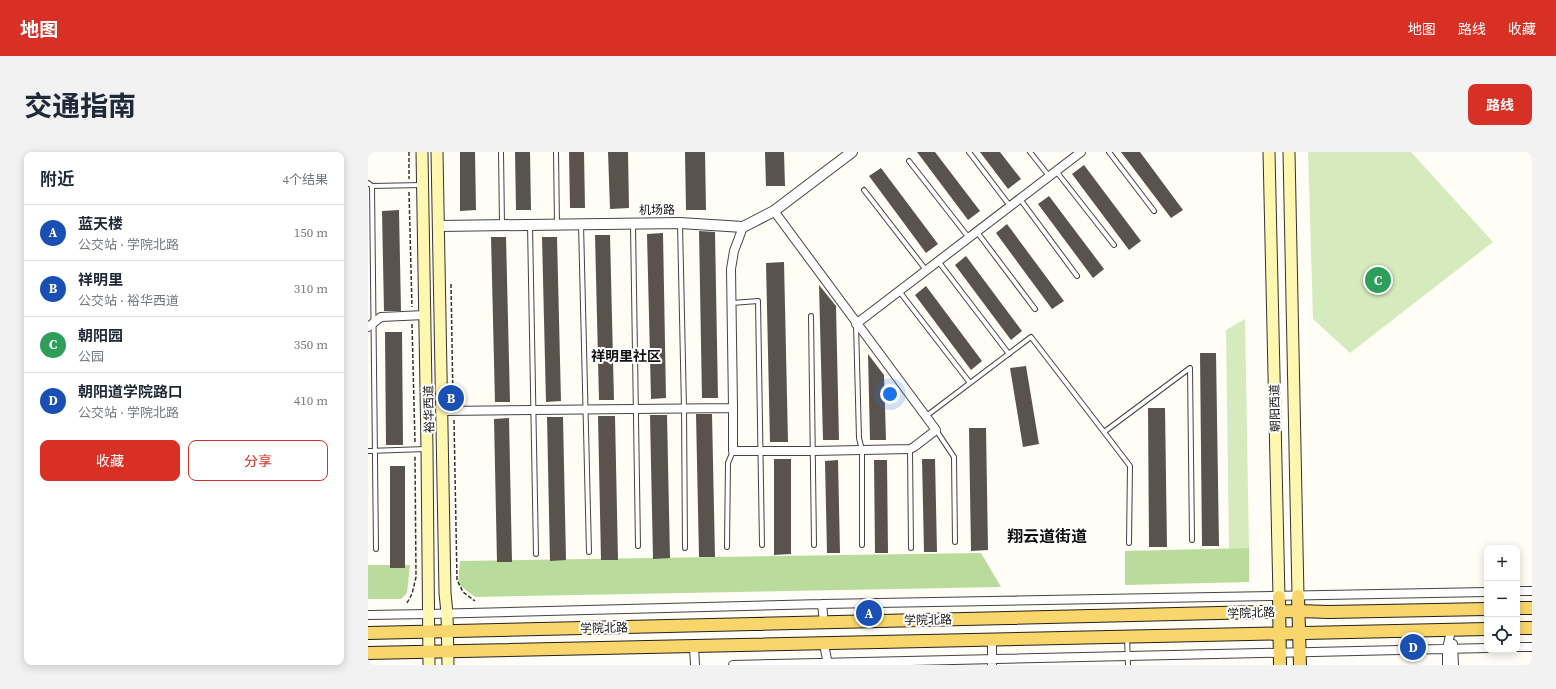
<!DOCTYPE html>
<html lang="zh">
<head>
<meta charset="utf-8">
<style>
  :root { --surface:#fff; --page:#f2f2f3; --text:#1f2937; --muted:#747a83; --line:#e0e1e3; --accent:#d93025 }
  body { margin:0; font-family:"Source Serif 4","Noto Sans SC",serif; background:var(--page); color:var(--text) }
  .controls { position:absolute; right:12px; bottom:12px; display:grid; overflow:hidden; border-radius:8px; box-shadow:0 2px 10px #0003 }
  .controls button { width:36px; height:36px; display:grid; place-items:center; padding:0; border:0; border-bottom:1px solid var(--line); background:var(--surface); color:var(--text); font:20px sans-serif }
  .you { position:absolute; left:522px; top:242px; width:14px; height:14px; margin:-10px; border:3px solid #fff; border-radius:50%; background:#1a73e8; box-shadow:0 0 0 6px #1a73e833 }
  .badge { display:grid; place-items:center; width:26px; height:26px; border-radius:50%; background:var(--accent); color:#fff; font-size:13px; font-weight:700 }
  .pin { position:absolute; translate:-50% -50%; border:2px solid #fff; box-shadow:0 1px 4px #0006 }
  .list { margin:0; padding:0; list-style:none }
  h2 { display:flex; justify-content:space-between; align-items:center; height:52px; margin:0; padding:0 16px; font-size:17px }
  h2 small { font-size:13px; font-weight:400; color:var(--muted) }
  .list li { display:grid; grid-template-columns:26px 1fr auto; gap:12px; align-items:center; box-sizing:border-box; height:56px; padding:0 16px; border-top:1px solid var(--line) }
  .list b { display:block; font-size:15px; white-space:nowrap }
  .list p { margin:0; font-size:13px; white-space:nowrap; color:var(--muted) }
  .list em { font-size:13px; font-style:normal; color:var(--muted) }
  .actions { display:flex; gap:8px; padding:12px 16px }
  .actions a { flex:1; padding:9px 0; border:1px solid var(--accent); border-radius:8px; text-align:center; font-size:14px; color:var(--accent) }
  .actions .main { background:var(--accent); color:#fff }
  .icon { flex:none; width:22px; height:22px; fill:none; stroke:currentColor; stroke-width:2; stroke-linecap:round; stroke-linejoin:round }
  .map { position:relative; flex:none; width:1164px; height:513px; overflow:hidden; border-radius:8px }
  header { display:flex; align-items:center; gap:24px; box-sizing:border-box; height:56px; padding:0 20px; background:var(--accent); color:#fff }
  header strong { font-size:19px }
  nav { display:flex; gap:22px; margin-inline-start:auto; font-size:14px }
  .intro { display:flex; align-items:center; justify-content:space-between; box-sizing:border-box; height:96px; padding:0 24px }
  h1 { margin:0; font-size:28px }
  .button { padding:10px 18px; border-radius:8px; background:var(--accent); color:#fff; font-size:14px; font-weight:700 }
  main { display:flex; gap:24px; padding:0 24px }
  aside { flex:1; background:var(--surface); border-radius:8px; box-shadow:0 2px 10px #0003 }
  .map>svg:first-child { display:block }
</style>
</head>
<body>
<header>
<strong>地图</strong>
<nav><a>地图</a><a>路线</a><a>收藏</a></nav>
</header>
<div class="intro"><h1>交通指南</h1><a class="button">路线</a></div>
<main>
<aside>
<h2>附近<small>4个结果</small></h2>
<ul class="list">
<li><span class="badge" style="background:#1a4fb4">A</span><div><b>蓝天楼</b><p>公交站 · 学院北路</p></div><em>150 m</em></li>
<li><span class="badge" style="background:#1a4fb4">B</span><div><b>祥明里</b><p>公交站 · 裕华西道</p></div><em>310 m</em></li>
<li><span class="badge" style="background:#2e9e5b">C</span><div><b>朝阳园</b><p>公园</p></div><em>350 m</em></li>
<li><span class="badge" style="background:#1a4fb4">D</span><div><b>朝阳道学院路口</b><p>公交站 · 学院北路</p></div><em>410 m</em></li>
</ul>
<div class="actions"><a class="main">收藏</a><a>分享</a></div>
</aside>
<div class="map">
<svg width="1164" height="513" viewBox="0 0 1164 513">
  <rect width="100%" height="100%" fill="#fffdf5"/>
  <path fill="#d5ebbd" d="M940 0H1043L1125 90 982 201 945 167Z
    M877 167 881 396 861 397 858 178Z"/>
  <path fill="#b9dc9c" d="M881 396V430L757 433V399Z
    M613 401 633 435 107 445 90 432 92 409Z
    M0 413H42L39 441 33 447H0Z"/>
  <path fill="#5a524d" d="M92 0H107L108 58 92 59Z
    M147 0H162L163 58H148Z
    M201 0H216L217 56H202Z
    M240 0H260L261 56 242 57Z
    M317 0H337L338 58H318Z
    M397 0H416L417 34H398Z
    M549 0H567L612 59 600 68Z
    M612 0H632L653 27 640 37Z
    M753 0H772L815 58 803 66Z
    M716 13 773 89 761 98 704 22Z
    M513 16 570 92 558 101 501 24Z
    M681 44 736 117 725 126 670 52Z
    M31 58 33 159H16L14 59Z
    M639 72 696 149 684 157 628 81Z
    M331 79 347 80 350 246H334Z
    M295 81 298 246 283 247 279 82Z
    M227 83H242L246 248H231Z
    M123 85H138L142 250H127Z
    M174 85H189L193 249 178 250Z
    M598 104 654 179 643 188 587 113Z
    M416 110 420 290H402L398 111Z
    M451 133 468 154 471 288H455Z
    M558 134 614 209 603 218 547 143Z
    M17 180H34L35 293H18Z
    M832 201H848L851 394H834Z
    M500 202 516 223 518 288H502Z
    M658 214 671 292 655 295 642 216Z
    M780 256H797L799 395H781Z
    M328 262H344L347 405H331Z
    M282 263H299L302 406 285 407Z
    M230 264H247L250 408H233Z
    M179 265H195L198 408 182 409Z
    M141 266 144 410H129L126 267Z
    M601 276H618L620 398 603 399Z
    M406 307H423V402L406 403Z
    M554 307H567L569 400H556Z
    M470 308 472 401H459L457 309Z
    M506 308H519L520 401H507Z
    M22 314H37V416H22Z"/>
  <g fill="none" stroke-linecap="round" stroke-linejoin="round">
    <g stroke="#444" stroke-width="6">
      <path id="service" d="M133 0 134 72
        M188 0 189 72
        M601 0 642 54
        M662 0 681 24
        M741 0 786 59
        M541 9 601 86
        M688 19 746 93
        M0 31 4 34 53 33
        M4 34 8 397
        M496 38 558 118
        M652 47 709 124
        M213 72 221 400
        M312 72 316 256 317 396
        M162 73 168 402
        M265 73 270 394
        M609 80 667 157
        M570 109 641 202
        M531 139 602 231
        M364 151 390 149 394 393
        M443 164 446 393
        M488 172 491 286 494 298V393
        M557 265 663 185 736 280 822 216 824 388
        M568 278 586 305 587 390
        M736 280 762 314 761 391
        M542 297 543 396
        M0 299 58 297
        M359 395 360 311 365 299
        M759 485 760 513"/>
    </g>
    <g stroke="#444" stroke-width="10">
      <path id="minor" d="M488 172 713 0
        M0 175 13 165 57 163
        M365 256V299H445L542 297 546 295 568 278 406 59
        M74 259 365 256 363 117 366 99 375 75
        M1149 439H1164
        M454 452 456 471
        M0 463 60 462 454 452 1119 440
        M624 488V513
        M456 492 460 513
        M1085 492 1086 513
        M326 495 327 513
        M1149 495H1164
        M365 513 1119 496
        M1079 513V497L1083 478"/>
    </g>
    <g stroke="#444" stroke-width="12">
      <path id="tertiary" d="M71 74 312 71 375 75 406 59 484 0"/>
    </g>
    <g stroke="#333" stroke-width="13">
      <path id="secondary" d="M54 0 59 297 61 513
        M69 0 77 441 79 461 80 513
        M901 0 911 445
        M921 0 930 444"/>
    </g>
    <g stroke="#222" stroke-width="14">
      <path id="primary" d="M930 444 932 513
        M911 445 912 513
        M1149 456H1164
        M1149 476H1164
        M0 481 931 459 960 460 1119 457
        M0 501 1119 477"/>
    </g>
    <path stroke="#333" stroke-width="1.5" stroke-dasharray="4 2" stroke-linecap="butt" d="M41 0V27
      M41 40 44 155
      M83 132 85 250
      M44 172 47 291
      M86 268 89 428 95 440 107 449
      M39 451 44 442 48 425 47 304"/>
    <use href="#service" stroke="#fff" stroke-width="4"/>
    <use href="#minor" stroke="#fff" stroke-width="8"/>
    <use href="#tertiary" stroke="#fff" stroke-width="10"/>
    <use href="#secondary" stroke="#fff6b0" stroke-width="11"/>
    <use href="#primary" stroke="#f9d66b" stroke-width="12"/>
  </g>
  <g text-anchor="middle" dominant-baseline="central" stroke-width="4" stroke-linejoin="round" paint-order="stroke">
    <g font-size="12" fill="#111" stroke="#fff">
      <text transform="translate(289 58) rotate(-1)">机场路</text>
      <text transform="translate(907 256) rotate(-91)">朝阳西道</text>
      <text transform="translate(61 257) rotate(-91)">裕华西道</text>
      <text transform="translate(883 461) rotate(-2)">学院北路</text>
      <text transform="translate(560 468) rotate(-1)">学院北路</text>
      <text transform="translate(236 476) rotate(-1)">学院北路</text>
    </g>
    <g font-size="14" font-weight="bold" fill="#111" stroke="#fff">
      <text x="258" y="204">祥明里社区</text>
    </g>
    <g font-size="16" font-weight="bold" fill="#111" stroke="#fff">
      <text x="679" y="384">翔云道街道</text>
    </g>
  </g>
</svg>
<div class="controls">
<button>+</button>
<button>−</button>
<button><svg class="icon" aria-label="locate" viewBox="0 0 24 24"><circle cx="12" cy="12" r="6"/><path d="M12 2v4M12 18v4M2 12h4M18 12h4"/></svg></button>
</div>
<div class="you"></div>
<div class="pin badge" style="left:501px;top:461px;background:#1a4fb4">A</div>
<div class="pin badge" style="left:83px;top:246px;background:#1a4fb4">B</div>
<div class="pin badge" style="left:1010px;top:128px;background:#2e9e5b">C</div>
<div class="pin badge" style="left:1045px;top:495px;background:#1a4fb4">D</div>
</div>
</main>
</body>
</html>
